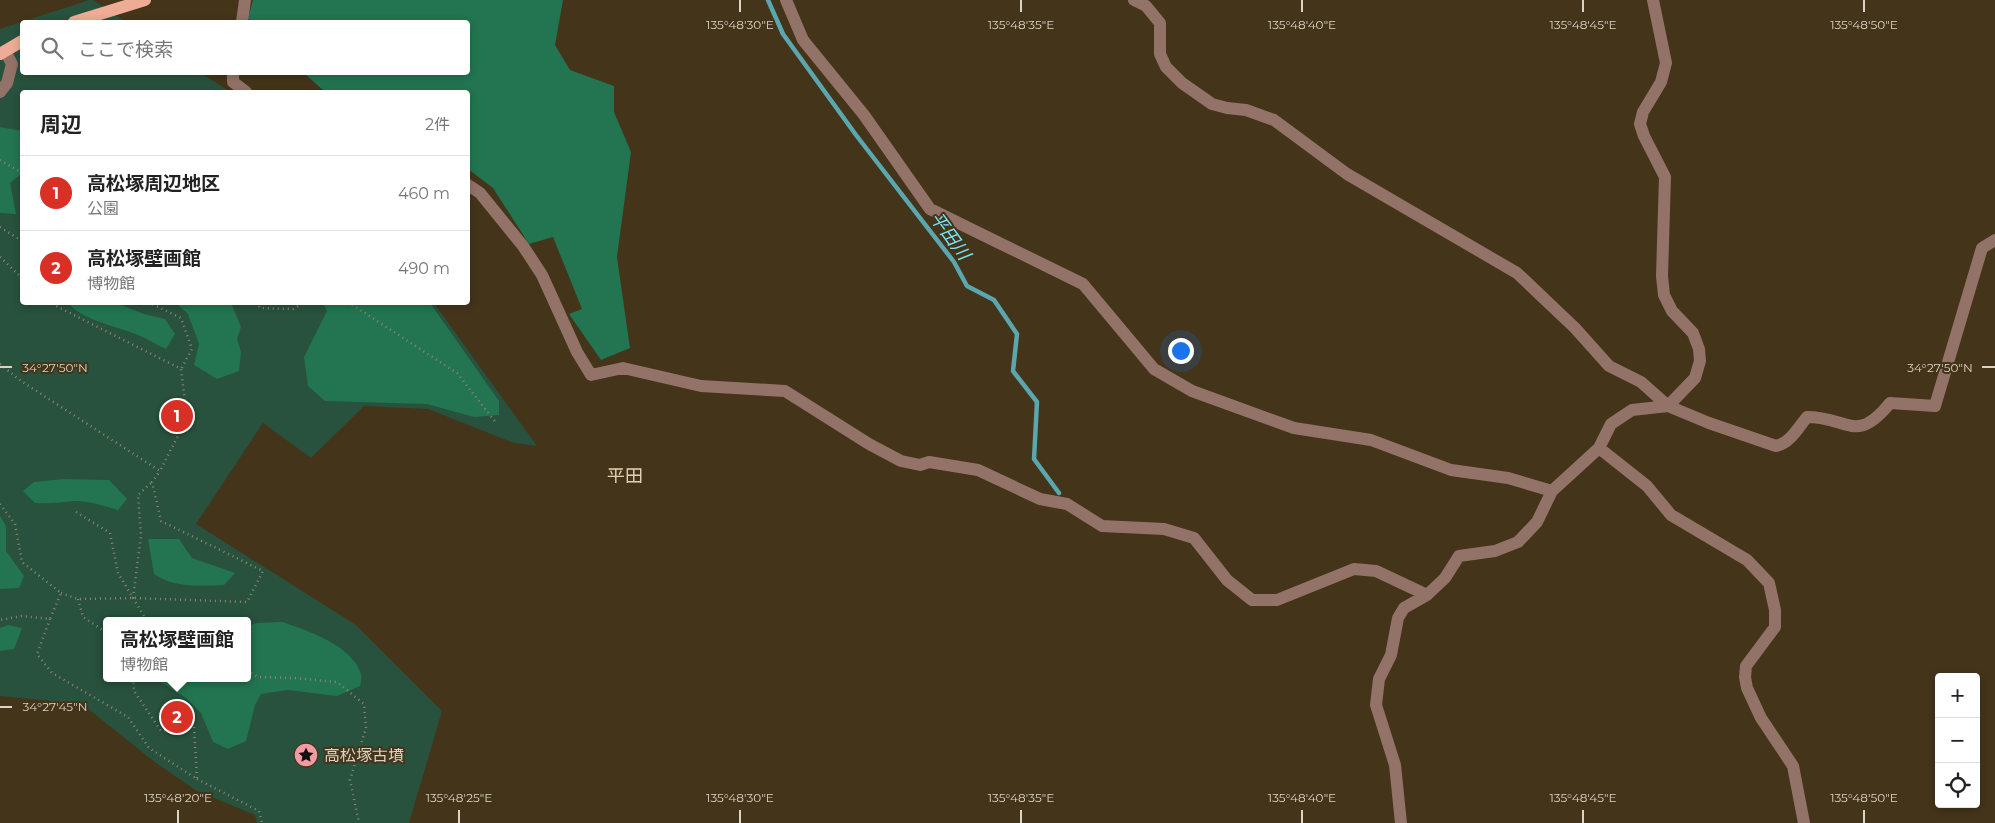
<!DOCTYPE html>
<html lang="ja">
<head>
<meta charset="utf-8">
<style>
  :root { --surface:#fff; --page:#f6f6f6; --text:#222; --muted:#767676; --line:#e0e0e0; --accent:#d93025 }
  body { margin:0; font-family:Montserrat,"Noto Sans JP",sans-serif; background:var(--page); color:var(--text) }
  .controls { position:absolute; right:15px; bottom:15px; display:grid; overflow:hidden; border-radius:5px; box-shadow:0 2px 8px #0003 }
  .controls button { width:45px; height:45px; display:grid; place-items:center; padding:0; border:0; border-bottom:1px solid var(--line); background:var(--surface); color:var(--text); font:25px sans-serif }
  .you { position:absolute; left:1180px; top:350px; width:18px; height:18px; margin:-12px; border:4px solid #fff; border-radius:50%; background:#1a73e8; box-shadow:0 0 0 8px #1a73e833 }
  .badge { display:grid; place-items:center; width:32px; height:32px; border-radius:50%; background:var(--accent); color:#fff; font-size:16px; font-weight:700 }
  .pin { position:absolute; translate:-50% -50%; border:2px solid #fff; box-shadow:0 1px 5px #0006 }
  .popup { position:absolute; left:103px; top:617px; width:148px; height:65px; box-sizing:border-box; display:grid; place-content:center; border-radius:5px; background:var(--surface); filter:drop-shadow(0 1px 4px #0005); font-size:16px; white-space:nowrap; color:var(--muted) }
  .popup b { font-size:19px; color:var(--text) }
  .popup::after { content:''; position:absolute; left:50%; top:100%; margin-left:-10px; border:10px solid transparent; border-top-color:var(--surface) }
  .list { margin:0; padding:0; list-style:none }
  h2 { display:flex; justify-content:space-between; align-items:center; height:65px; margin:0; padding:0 20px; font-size:21px }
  h2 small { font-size:16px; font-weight:400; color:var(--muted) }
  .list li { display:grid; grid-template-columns:32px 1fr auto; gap:15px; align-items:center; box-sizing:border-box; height:75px; padding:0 20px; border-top:1px solid var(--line) }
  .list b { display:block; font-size:19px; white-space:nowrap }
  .list p { margin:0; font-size:16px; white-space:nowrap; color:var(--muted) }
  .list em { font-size:16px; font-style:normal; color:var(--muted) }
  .icon { flex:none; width:28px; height:28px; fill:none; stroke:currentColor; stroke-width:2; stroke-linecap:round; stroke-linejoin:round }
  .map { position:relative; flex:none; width:1995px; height:823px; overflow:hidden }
  .search { position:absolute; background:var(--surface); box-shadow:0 2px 8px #0003; left:20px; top:20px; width:450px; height:55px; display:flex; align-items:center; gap:12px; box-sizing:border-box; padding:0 18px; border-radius:5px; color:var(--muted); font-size:19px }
  .panel { position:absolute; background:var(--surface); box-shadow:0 2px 8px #0003; left:20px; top:90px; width:450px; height:215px; border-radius:5px }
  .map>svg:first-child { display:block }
</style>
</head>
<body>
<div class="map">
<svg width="1995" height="823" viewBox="0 0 1995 823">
  <rect width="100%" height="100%" fill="#43341a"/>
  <path fill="#28523d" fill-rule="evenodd" d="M89 0H93L126 22H22V72L201 73 229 91 228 92H22V302L434 303 537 446 514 443 428 409 364 406 311 458 263 423 196 524 356 625 442 711 409 823H257L255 815 197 791 156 763 82 704 0 696V29ZM107 621H247V678H107Z"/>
  <path fill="#227550" d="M253 0H563L555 45 570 70 614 86V112L631 152 617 257 630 348 601 360 569 314 582 309 553 237 529 244 493 188 468 169V92H325L304 73 468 72V22H252L248 18Z
    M0 127 22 131V173L10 183 16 214 0 213Z
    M68 303H116L144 314 165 319 175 334 166 349C153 343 141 335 127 331 108 324 82 319 68 303Z
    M176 303H231L241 327 237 339 241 352 239 371 217 379 194 365 199 344 188 314Z
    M323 303H430L499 401V415L474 417 427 404 325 401 308 386 304 357 327 311Z
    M63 479 109 480 127 499 118 510C104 506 90 501 75 501 61 502 49 504 35 503L23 491 34 482Z
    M0 516 6 526V551L24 576 19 588 0 589Z
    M148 539H179L192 558 235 573 224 585C200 586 174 588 154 574Z
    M282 622C307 630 353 646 361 674 362 677 361 682 360 686L337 696 288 690 261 694 255 705 246 741 228 749 213 742 201 713 186 698 161 682 160 678H247V626L257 623Z
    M8 625 22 628 14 649 0 651V628Z"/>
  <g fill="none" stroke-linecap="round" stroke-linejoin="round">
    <path stroke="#5aa7af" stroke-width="4.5" d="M768 0 783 34 856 135 954 262 967 286 994 300 1017 334 1013 371 1037 402 1034 459 1059 493"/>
    <path stroke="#918671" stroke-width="2.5" stroke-dasharray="1 4" stroke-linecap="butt" d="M0 160 22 173
      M0 227 22 241
      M0 257 22 278
      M148 302 181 318 192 349 181 369
      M256 302 260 308 293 309 305 302
      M348 302 457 373 497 424
      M0 364 21 381 160 471 187 418 181 369 48 302
      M0 504 15 524 22 562 61 593 50 619 22 616 0 620
      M76 512 110 533 118 573 133 598 141 535 138 495 152 482
      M61 593 78 599 133 598 247 602 263 571 161 521 152 482 160 471
      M133 598 147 621
      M78 599 83 617 107 633
      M50 619 37 654 52 673 128 717 149 748 197 779 194 727 161 731 134 691 133 678
      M247 670 258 677 294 678 337 682 364 704 366 728 350 780 359 823
      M197 779 259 811 262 823"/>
    <path stroke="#937268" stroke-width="12" d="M786 0 803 40 864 115 930 209 1083 284 1154 369 1192 391 1294 428 1371 440 1451 470 1508 478 1552 491
      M1134 0 1146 6 1160 23V54L1166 67 1182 83 1212 104 1227 108 1246 110 1274 120 1347 174 1517 273 1575 328 1609 366 1641 382 1668 406 1709 423 1776 446C1790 443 1798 428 1807 417 1848 417 1856 445 1890 403L1935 406 1982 248 1995 240
      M242 22 245 0
      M233 72V82L246 92
      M0 92 7 83 12 64 5 51
      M468 185 480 193 523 246 542 275 577 352 591 375 623 368 701 386 785 391 869 444 901 461 920 465 929 462 978 470 1040 499 1067 504 1102 526 1164 529 1194 538 1227 580 1252 600H1277L1354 569 1376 571 1427 595
      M1599 448 1647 486 1671 515 1747 560 1769 583 1775 610V627L1746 666 1745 677 1747 688 1761 718 1793 766 1804 823
      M1401 823 1395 765 1376 705 1379 679 1391 655 1398 618 1404 608 1427 595 1445 578 1459 556 1495 551 1518 542 1537 522 1552 491 1599 448 1611 424 1632 410 1668 406 1695 378 1700 361 1699 349 1693 333 1672 311 1664 295 1662 276 1665 177 1644 136 1640 124 1643 112 1661 82 1666 63 1653 0"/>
    <path stroke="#eeac96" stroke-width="12" d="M74 22 145 0
      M0 54 22 41"/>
  </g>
  <path fill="none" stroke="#dcd3c4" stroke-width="2" d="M740 0V12M1021 0V12M1302 0V12M1583 0V12M1864 0V12M0 367H12M1982 367H1995M0 707H12M178 810V823M459 810V823M740 810V823M1021 810V823M1302 810V823M1583 810V823M1864 810V823"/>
  <defs>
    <g id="sight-disc" transform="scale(1.25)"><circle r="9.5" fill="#f49aa3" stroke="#43341a"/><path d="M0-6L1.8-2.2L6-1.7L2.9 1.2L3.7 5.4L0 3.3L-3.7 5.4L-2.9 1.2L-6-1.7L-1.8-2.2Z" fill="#111"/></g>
  </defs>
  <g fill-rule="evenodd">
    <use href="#sight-disc" x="306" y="755"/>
  </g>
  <g text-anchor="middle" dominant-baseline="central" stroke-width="4" stroke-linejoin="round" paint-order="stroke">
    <g font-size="16" fill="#dcd3c4" stroke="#43341a" text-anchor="start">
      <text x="324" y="755">高松塚古墳</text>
    </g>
    <g font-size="18" font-style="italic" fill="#78e3f7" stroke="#43341a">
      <text transform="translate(950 236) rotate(54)">平田川</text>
    </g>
    <g font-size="18" fill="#e3d0b2" stroke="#43341a">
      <text x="625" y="476">平田</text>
    </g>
  </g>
  <g font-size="12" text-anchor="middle" fill="#dcd3c4" stroke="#43341a" stroke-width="4" stroke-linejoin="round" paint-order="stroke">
    <text x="740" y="29">135°48'30"E</text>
    <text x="1021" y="29">135°48'35"E</text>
    <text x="1302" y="29">135°48'40"E</text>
    <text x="1583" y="29">135°48'45"E</text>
    <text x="1864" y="29">135°48'50"E</text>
    <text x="55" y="372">34°27'50"N</text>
    <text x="1940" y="372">34°27'50"N</text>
    <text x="55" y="711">34°27'45"N</text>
    <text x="178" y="802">135°48'20"E</text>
    <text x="459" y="802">135°48'25"E</text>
    <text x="740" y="802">135°48'30"E</text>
    <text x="1021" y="802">135°48'35"E</text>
    <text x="1302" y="802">135°48'40"E</text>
    <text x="1583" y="802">135°48'45"E</text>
    <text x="1864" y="802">135°48'50"E</text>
  </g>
</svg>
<div class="controls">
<button>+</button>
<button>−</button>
<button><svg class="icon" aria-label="locate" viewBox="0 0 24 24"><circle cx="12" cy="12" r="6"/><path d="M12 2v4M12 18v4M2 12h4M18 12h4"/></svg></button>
</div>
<div class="you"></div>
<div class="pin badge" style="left:177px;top:416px">1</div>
<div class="pin badge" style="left:177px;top:717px">2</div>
<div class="popup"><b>高松塚壁画館</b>博物館</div>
<div class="search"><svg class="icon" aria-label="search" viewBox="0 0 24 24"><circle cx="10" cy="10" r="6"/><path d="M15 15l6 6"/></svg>ここで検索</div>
<section class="panel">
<h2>周辺<small>2件</small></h2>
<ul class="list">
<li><span class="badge">1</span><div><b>高松塚周辺地区</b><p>公園</p></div><em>460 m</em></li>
<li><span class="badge">2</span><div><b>高松塚壁画館</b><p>博物館</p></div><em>490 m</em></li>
</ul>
</section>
</div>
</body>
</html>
